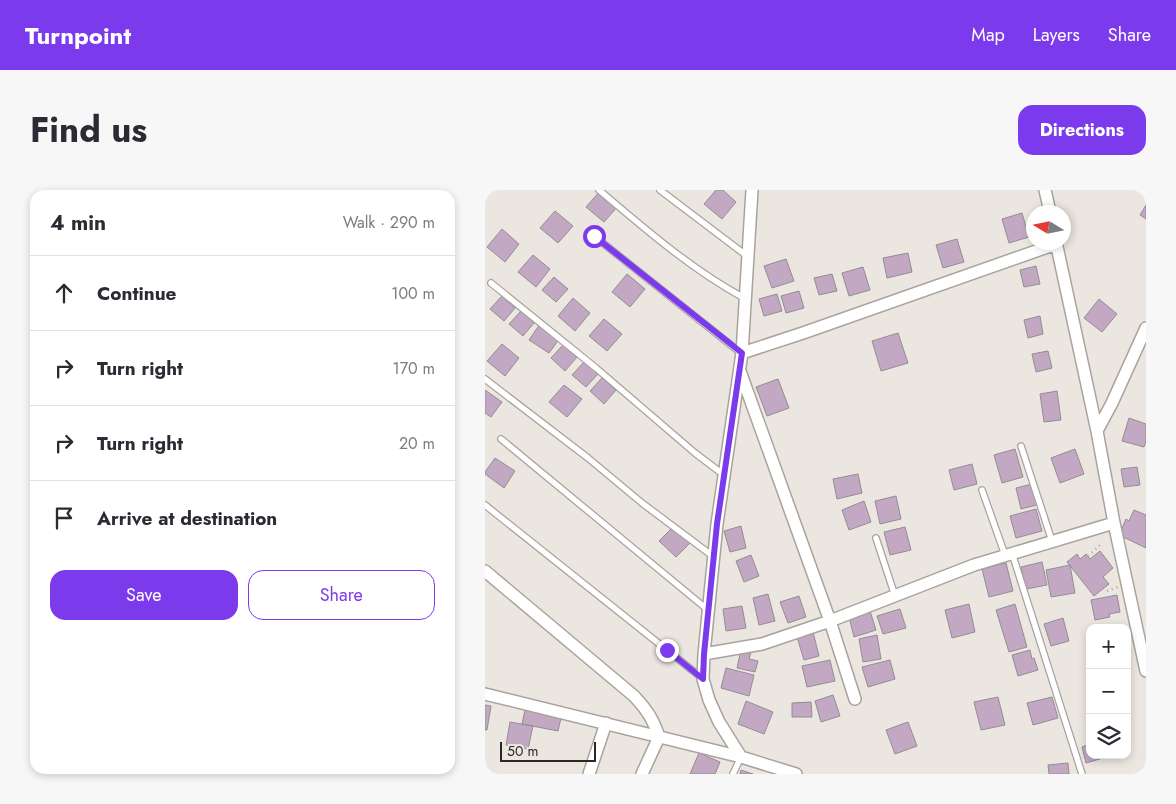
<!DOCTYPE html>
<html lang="en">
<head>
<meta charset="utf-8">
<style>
  :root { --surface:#fff; --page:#f7f7f7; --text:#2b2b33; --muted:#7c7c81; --line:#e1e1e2; --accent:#7c3aed }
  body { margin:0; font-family:Jost,sans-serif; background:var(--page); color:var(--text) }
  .controls { position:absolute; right:15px; bottom:15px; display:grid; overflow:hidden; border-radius:10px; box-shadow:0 2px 8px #0003 }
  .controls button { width:45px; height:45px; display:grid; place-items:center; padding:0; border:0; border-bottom:1px solid var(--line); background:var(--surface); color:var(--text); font:25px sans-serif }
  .compass { position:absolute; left:541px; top:15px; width:45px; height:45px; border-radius:50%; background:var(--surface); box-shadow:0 2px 8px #0003; rotate:280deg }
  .scale { position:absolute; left:15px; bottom:12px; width:96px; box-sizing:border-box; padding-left:5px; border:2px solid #2a2826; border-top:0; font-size:14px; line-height:18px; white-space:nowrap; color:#2a2826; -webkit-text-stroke:4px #ece6e0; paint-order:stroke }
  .stop { position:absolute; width:15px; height:15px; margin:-11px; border:4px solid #7c3aed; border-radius:50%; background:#fff }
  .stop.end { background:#7c3aed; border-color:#fff; box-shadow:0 1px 5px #0008 }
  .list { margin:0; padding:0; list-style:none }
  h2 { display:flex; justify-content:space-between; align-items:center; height:65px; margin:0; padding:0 20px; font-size:21px }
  h2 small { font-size:16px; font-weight:400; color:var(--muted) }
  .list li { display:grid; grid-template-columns:32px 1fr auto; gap:15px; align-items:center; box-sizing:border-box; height:75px; padding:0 20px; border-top:1px solid var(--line) }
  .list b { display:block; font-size:19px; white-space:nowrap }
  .list em { font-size:16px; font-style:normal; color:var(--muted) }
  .actions { display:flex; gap:10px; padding:15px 20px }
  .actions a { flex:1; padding:11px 0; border:1px solid var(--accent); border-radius:15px; text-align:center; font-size:18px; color:var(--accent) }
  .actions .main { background:var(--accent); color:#fff }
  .icon { flex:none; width:28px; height:28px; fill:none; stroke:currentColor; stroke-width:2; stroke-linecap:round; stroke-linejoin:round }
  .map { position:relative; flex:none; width:661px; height:584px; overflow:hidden; border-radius:15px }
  header { display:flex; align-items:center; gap:30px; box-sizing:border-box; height:70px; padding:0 25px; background:var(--accent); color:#fff }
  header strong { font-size:24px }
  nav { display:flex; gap:28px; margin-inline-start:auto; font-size:18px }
  .intro { display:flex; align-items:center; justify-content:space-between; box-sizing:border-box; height:120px; padding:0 30px }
  h1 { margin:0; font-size:35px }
  .button { padding:12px 22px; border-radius:15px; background:var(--accent); color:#fff; font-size:18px; font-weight:700 }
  main { display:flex; gap:30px; padding:0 30px }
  aside { flex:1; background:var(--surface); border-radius:15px; box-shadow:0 2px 8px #0003 }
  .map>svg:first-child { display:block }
</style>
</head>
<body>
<header>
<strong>Turnpoint</strong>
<nav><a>Map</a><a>Layers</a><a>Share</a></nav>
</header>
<div class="intro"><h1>Find us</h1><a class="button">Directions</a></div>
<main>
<aside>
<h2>4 min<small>Walk · 290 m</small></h2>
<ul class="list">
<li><svg class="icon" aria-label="ahead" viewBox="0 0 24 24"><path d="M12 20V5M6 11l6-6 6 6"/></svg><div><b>Continue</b></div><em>100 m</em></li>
<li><svg class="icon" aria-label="right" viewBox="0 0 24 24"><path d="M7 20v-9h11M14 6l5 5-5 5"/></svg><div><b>Turn right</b></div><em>170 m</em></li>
<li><svg class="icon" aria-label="right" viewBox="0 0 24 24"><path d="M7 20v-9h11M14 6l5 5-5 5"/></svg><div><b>Turn right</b></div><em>20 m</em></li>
<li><svg class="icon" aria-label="arrive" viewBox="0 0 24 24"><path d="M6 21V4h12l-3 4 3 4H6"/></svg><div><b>Arrive at destination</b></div></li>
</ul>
<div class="actions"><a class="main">Save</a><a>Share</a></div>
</aside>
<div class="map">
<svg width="661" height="584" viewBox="0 0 661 584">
  <rect width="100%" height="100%" fill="#ece6e0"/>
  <path fill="#c3a8c4" stroke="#928d93" d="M116 0 134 15 119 32 101 17Z
    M231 0H238L251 12 237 29 219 14Z
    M661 15V29L655 25Z
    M70 21 88 36 73 53 55 38Z
    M537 23 544 47 524 53 517 29Z
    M17 39 34 54 20 72 2 57Z
    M472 49 479 72 458 78 451 55Z
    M423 63 427 82 402 88 398 68Z
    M48 65 65 79 51 97 33 82Z
    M301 69 309 91 287 98 279 76Z
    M551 76 555 94 539 97 535 80Z
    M378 77 385 100 364 106 357 83Z
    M142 84 160 99 145 117 127 102Z
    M347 84 352 101 334 105 329 88Z
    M69 87 83 99 71 112 57 100Z
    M314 101 319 118 301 123 296 106Z
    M292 104 297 121 279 126 274 109Z
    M17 106 30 118 19 131 5 119Z
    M88 108 105 123 90 141 73 126Z
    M614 109 632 124 617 142 599 128Z
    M36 121 49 133 38 146 24 134Z
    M555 126 558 144 543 148 539 130Z
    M119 129 137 144 122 161 104 146Z
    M55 134 75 148 64 163 44 150Z
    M413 143 423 173 396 181 387 151Z
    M17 154 34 168 20 186 2 171Z
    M78 155 92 167 80 181 66 168Z
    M563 161 567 178 551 182 547 164Z
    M99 172 113 184 101 197 87 185Z
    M117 188 131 200 119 214 105 201Z
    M293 189 304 218 282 226 271 197Z
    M79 195 97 209 82 227 64 212Z
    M0 200 17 212 6 227 0 223Z
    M572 201 576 230 559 232 555 204Z
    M644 228 661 234V251L659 257 637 251Z
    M530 259 538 287 517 293 509 265Z
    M590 259 599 284 575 293 566 268Z
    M10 268 30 281 19 298 0 284V282Z
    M487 274 492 294 469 300 464 280Z
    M652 277 655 295 639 297 636 279Z
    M373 284 377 303 352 309 348 289Z
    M547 294 552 315 536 319 531 298Z
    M411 306 416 329 395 334 390 311Z
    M379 311 386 332 364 340 357 320Z
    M551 319 557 341 531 348 525 326Z
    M649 320 661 325V358L634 345 641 329 644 331Z
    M190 335 207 351 191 367 174 351Z
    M256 336 261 358 245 362 239 341Z
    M420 337 426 360 405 365 399 342Z
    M615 361 628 378 618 387 624 394 609 406 582 372 592 364 595 369 601 364 605 369Z
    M266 365 274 386 259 392 251 371Z
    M557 372 562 395 541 399 536 377Z
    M521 373 528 401 504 407 497 379Z
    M585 375 590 403 566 407 561 380Z
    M283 404 290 431 274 435 268 408Z
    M632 405 635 422 624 424 625 427 610 430 606 410Z
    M314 406 321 427 303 433 295 412Z
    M484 414 490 442 467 448 460 420Z
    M530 414 542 457 524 462 511 420Z
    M257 416 261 438 241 441 238 419Z
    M415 419 421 438 398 444 392 426Z
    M385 421 391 440 369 447 364 427Z
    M578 428 584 451 566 456 559 434Z
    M328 442 334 466 319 470 312 447Z
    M392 445 396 469 378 472 374 449Z
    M256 460 266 462 264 469 273 471 270 482 252 478Z
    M545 460 547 469 549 468 553 480 533 486 527 465Z
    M345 470 350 491 322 497 317 476Z
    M405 470 410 489 383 497 377 477Z
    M241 478 269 485 264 506 236 498Z
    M348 505 355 526 336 532 330 511Z
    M513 507 520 535 496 540 489 512Z
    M567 507 573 528 548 535 542 513Z
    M261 511 288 522 279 544 253 534Z
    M326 512 327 527H307V513Z
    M0 515 6 516 2 540H0Z
    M40 520 76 528 73 541 37 534Z
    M25 532 48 536 43 559 21 555Z
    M423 532 432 556 410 564 401 540Z
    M605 554V565L625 566 601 573 597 557Z
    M214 563 235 572 230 584H205Z
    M583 573 584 584H564L563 575Z
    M256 580 268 584H255Z"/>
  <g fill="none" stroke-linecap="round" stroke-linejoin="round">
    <g stroke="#a9a39e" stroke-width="8">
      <path id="service" d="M114 0C160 39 206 79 259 108
        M175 0 262 66
        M109 46 256 163
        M6 93 111 178 210 263 239 285
        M0 189 103 268 157 313 229 367
        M16 249 223 420
        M536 256 567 351
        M497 300 520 365
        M0 315 217 488
        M391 348 410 406
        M527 363 597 584
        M248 584 256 567"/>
    </g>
    <g stroke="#a9a39e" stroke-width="14">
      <path id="minor" d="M560 0 565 22
        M571 52 612 241 629 333 661 481
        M257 163 318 143 571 54
        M255 181 345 431 370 509
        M612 241 627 213 661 138
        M0 381 149 506C162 520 168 529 174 547L157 584
        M219 464 277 454 345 431 489 375 629 333
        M0 504 256 567 311 584
        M256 567 234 532 224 510 218 489 219 464 232 334 257 163 267 0
        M104 584 121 533"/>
    </g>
    <path stroke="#aca7a2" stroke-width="2.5" stroke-dasharray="1 4" stroke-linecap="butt" d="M603 366 616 354
      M619 397 622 401 633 397"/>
    <use href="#service" stroke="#fff" stroke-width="5.5"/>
    <use href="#minor" stroke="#fff" stroke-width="11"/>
  </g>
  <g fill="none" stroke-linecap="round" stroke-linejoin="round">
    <path stroke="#7c3aed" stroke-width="6" d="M109 46 257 163 232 334 219 464 218 489 182 460"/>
  </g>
</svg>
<div class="controls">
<button>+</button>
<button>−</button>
<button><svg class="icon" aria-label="layers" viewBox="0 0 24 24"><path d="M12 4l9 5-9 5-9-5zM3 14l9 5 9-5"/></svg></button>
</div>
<svg class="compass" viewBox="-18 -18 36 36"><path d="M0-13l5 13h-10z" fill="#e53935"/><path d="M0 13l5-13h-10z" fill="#7c7c81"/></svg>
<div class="scale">50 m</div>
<div class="stop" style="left:109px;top:46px"></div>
<div class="stop end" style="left:182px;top:460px"></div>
</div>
</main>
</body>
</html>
